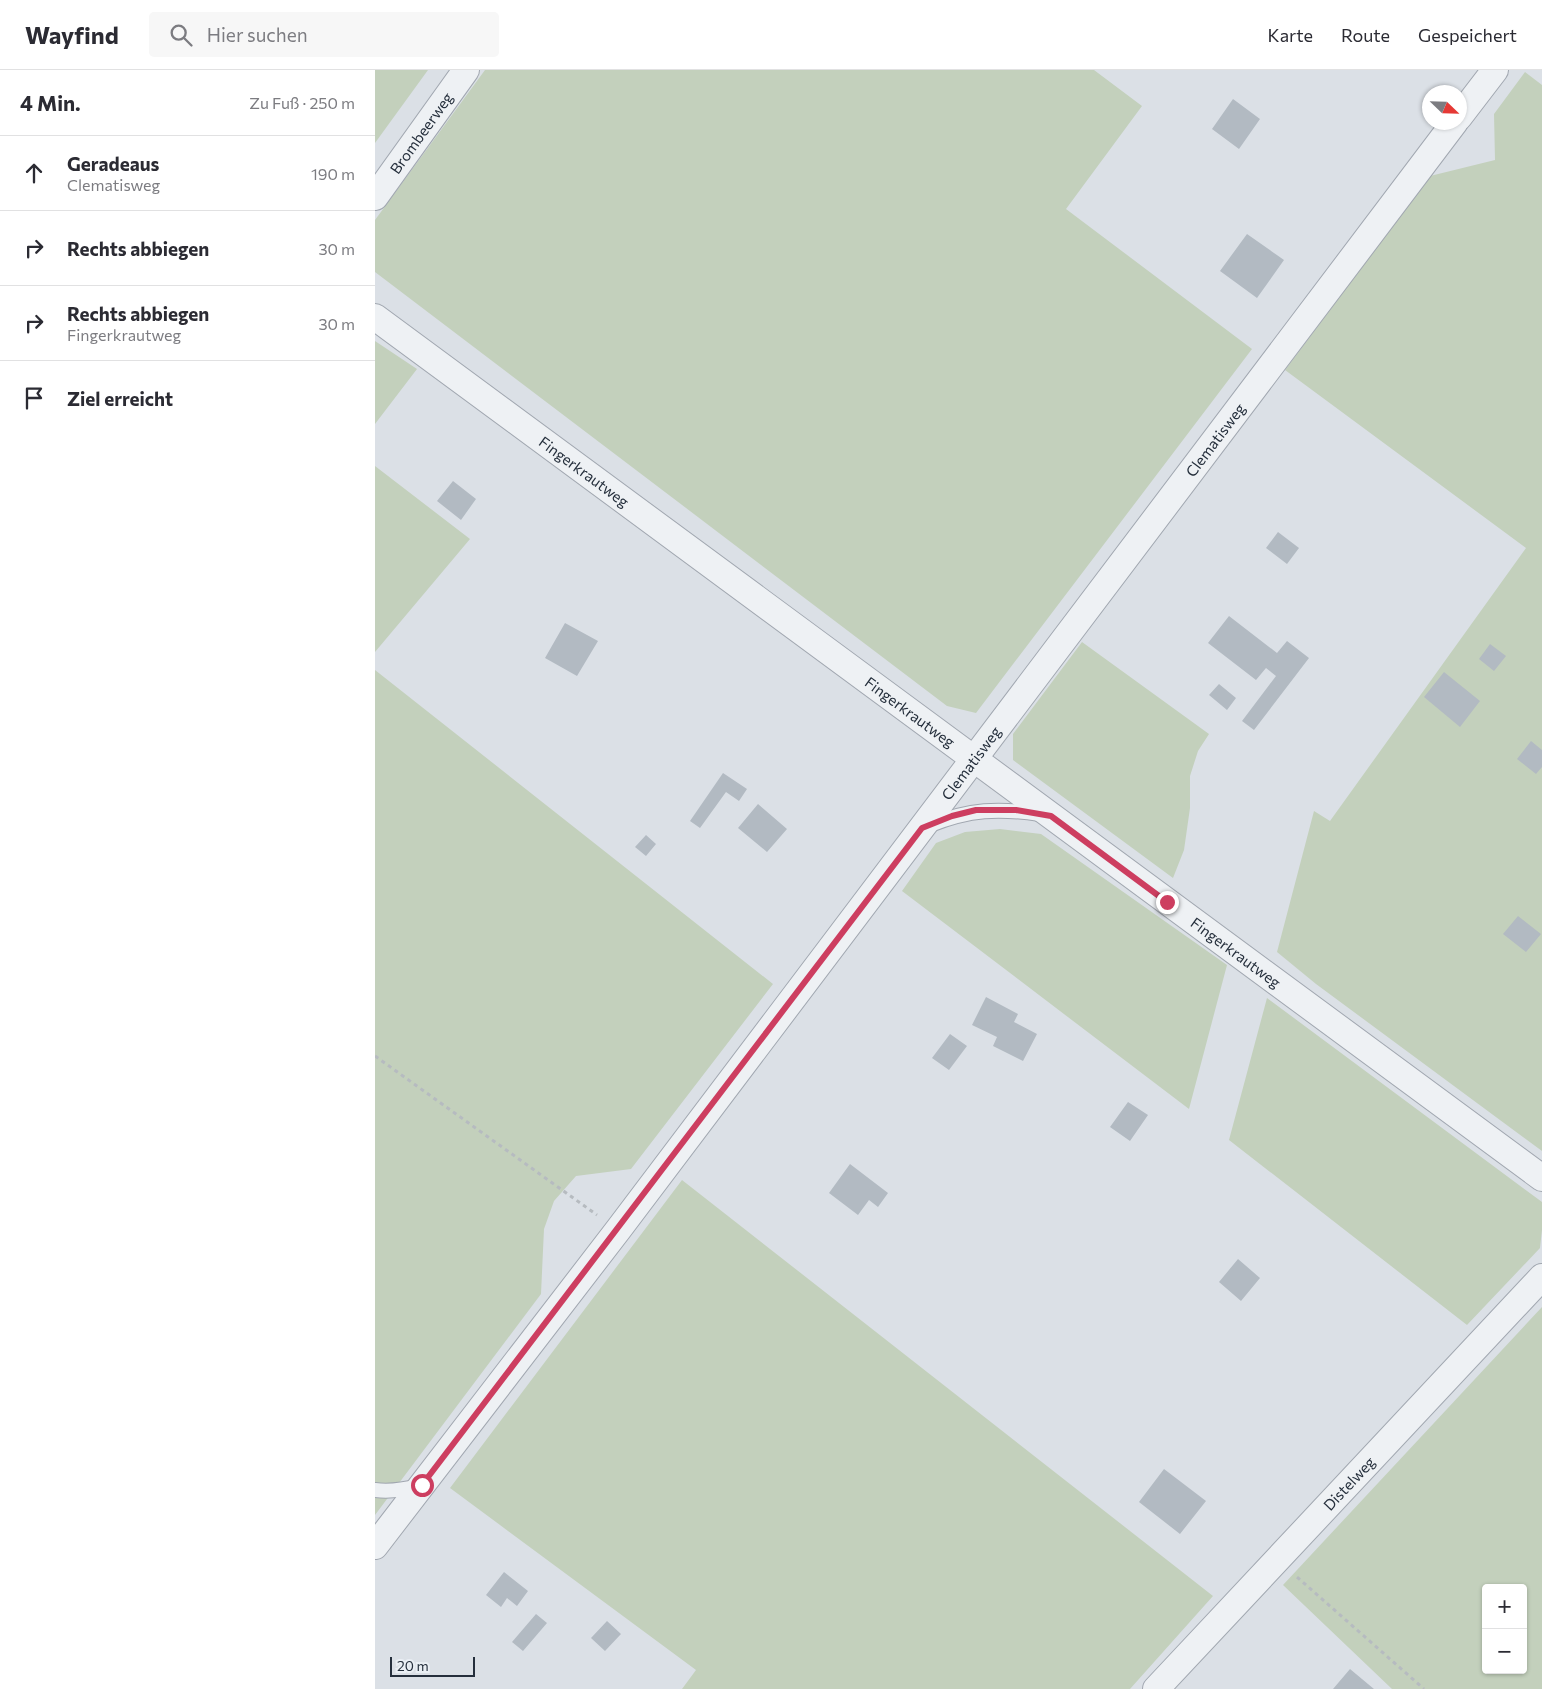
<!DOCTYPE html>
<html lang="de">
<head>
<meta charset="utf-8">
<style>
  :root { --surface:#fff; --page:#f7f7f7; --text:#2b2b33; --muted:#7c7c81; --line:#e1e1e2 }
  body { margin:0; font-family:Commissioner,sans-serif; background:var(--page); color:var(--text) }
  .controls { position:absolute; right:15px; bottom:15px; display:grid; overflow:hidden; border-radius:5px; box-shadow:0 1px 4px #0004 }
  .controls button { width:45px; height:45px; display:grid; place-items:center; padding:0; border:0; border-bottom:1px solid var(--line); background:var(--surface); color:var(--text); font:25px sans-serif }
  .compass { position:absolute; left:1047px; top:15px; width:45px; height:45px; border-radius:50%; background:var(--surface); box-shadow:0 1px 4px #0004; rotate:113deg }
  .scale { position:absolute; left:15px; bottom:12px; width:85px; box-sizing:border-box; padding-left:5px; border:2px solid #252f3c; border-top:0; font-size:14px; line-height:18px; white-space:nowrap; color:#252f3c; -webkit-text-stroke:4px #eaeff4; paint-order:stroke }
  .stop { position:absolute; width:15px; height:15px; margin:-11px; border:4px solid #cd3e60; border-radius:50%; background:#fff }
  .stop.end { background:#cd3e60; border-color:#fff; box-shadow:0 1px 5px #0008 }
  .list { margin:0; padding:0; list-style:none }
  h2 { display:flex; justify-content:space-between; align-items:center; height:65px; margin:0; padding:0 20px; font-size:21px }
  h2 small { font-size:16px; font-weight:400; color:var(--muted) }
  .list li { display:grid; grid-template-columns:32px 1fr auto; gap:15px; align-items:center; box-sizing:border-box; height:75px; padding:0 20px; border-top:1px solid var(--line) }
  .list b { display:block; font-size:19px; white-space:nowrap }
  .list p { margin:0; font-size:16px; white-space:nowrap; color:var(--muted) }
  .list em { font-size:16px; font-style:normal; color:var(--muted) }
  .icon { flex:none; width:28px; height:28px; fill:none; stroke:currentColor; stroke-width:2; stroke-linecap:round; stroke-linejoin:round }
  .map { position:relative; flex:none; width:1167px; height:1619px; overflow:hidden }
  header { display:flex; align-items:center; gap:30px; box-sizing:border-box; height:70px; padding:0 25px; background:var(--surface); border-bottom:1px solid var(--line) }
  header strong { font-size:24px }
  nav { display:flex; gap:28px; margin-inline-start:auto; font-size:18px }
  .search { width:350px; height:45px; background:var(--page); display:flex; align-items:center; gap:12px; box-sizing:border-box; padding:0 18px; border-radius:5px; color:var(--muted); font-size:19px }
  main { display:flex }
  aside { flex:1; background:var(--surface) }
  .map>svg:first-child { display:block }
</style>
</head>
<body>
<header>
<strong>Wayfind</strong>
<div class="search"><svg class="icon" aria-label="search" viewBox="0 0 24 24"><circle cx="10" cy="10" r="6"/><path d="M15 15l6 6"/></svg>Hier suchen</div>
<nav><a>Karte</a><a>Route</a><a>Gespeichert</a></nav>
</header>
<main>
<aside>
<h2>4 Min.<small>Zu Fuß · 250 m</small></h2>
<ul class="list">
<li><svg class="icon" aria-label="ahead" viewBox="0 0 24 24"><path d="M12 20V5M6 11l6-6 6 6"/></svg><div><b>Geradeaus</b><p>Clematisweg</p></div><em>190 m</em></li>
<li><svg class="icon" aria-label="right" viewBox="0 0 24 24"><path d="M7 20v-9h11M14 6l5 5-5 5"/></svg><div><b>Rechts abbiegen</b></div><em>30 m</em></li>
<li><svg class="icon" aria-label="right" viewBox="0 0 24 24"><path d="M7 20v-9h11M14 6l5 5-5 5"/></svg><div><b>Rechts abbiegen</b><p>Fingerkrautweg</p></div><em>30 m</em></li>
<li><svg class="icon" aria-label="arrive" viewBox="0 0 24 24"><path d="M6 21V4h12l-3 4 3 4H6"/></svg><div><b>Ziel erreicht</b></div></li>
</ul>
</aside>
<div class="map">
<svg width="1167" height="1619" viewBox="0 0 1167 1619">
  <rect width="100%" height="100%" fill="#dbe0e6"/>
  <path fill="#c3d0bc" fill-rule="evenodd" d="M0 0H53L0 73Z
    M110 0H719L767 36 691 139 877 279 601 643 572 636 0 202V150Z
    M1150 2 1167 15V1081L941 914 902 882 939 741 955 751 1151 478 910 300 1055 106 1120 90 1119 44Z
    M0 271 42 299 0 354Z
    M0 396 95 469 0 582Z
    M707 572 834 664 823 681 815 706V738L809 780 798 808 638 690V664Z
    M0 600 398 914 256 1099 201 1106 179 1131 169 1159 166 1224 0 1445Z
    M625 759 666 764 852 895 814 1039 527 821 561 773 590 762Z
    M892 928 1167 1132V1160L1165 1178 1092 1255 854 1070Z
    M307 1110 838 1526 755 1619H307L321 1600 75 1418Z
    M1167 1237V1619H1017L908 1515ZM1111 1518H1148V1600H1111Z"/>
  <path fill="#b2bac2" d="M858 29 885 49 864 79 837 59Z
    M872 164 909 190 882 228 845 201Z
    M78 411 101 429 86 450 62 431Z
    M903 462 924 478 912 494 891 478Z
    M854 546 902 583 912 571 934 588 879 660 867 651 901 606 891 598 881 610 833 573Z
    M190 553 223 571 202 606 170 588Z
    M1115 574 1131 586 1119 601 1104 589Z
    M1069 602 1105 631 1085 657 1049 627Z
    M844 614 861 628 852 640 834 625Z
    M1156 671 1167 680V697L1161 704 1142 689Z
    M348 703 372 719 364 731 351 722 325 758 315 751Z
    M383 734 412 759 392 782 363 758Z
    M271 765 281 774 271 786 260 777Z
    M1143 846 1166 864 1151 882 1128 864Z
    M611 927 643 944 639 952 662 964 648 991 618 976 622 967 597 955Z
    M575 964 592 976 574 1000 557 988Z
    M753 1032 773 1045 755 1071 735 1057Z
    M475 1094 513 1123 503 1137 494 1130 483 1145 454 1123Z
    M863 1189 885 1208 866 1231 844 1212Z
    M789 1399 831 1431 805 1464 764 1432Z
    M129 1502 153 1521 142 1536 132 1528 126 1537 111 1525Z
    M161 1544 172 1553 148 1581 137 1572Z
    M232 1551 246 1564 230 1581 216 1568Z
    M975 1599 999 1619H958Z"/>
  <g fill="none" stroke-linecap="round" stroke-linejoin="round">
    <g stroke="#a1a7b0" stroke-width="16">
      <path id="service" d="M555 755C595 739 623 738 665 744
        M0 1420C16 1422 28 1420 43 1416"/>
    </g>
    <g stroke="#a1a7b0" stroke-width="28">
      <g id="minor">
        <path d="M1084 47 1120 0"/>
        <path id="s1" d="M0 127 91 0"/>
        <path id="s2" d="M0 247 1167 1108"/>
        <path id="s3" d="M0 1476 243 1160 1080 52"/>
        <path id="s4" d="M781 1619 1167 1207"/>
      </g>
    </g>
    <path stroke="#b6bbc0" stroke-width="3" stroke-dasharray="4 4" stroke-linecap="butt" d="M0 986 222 1145
      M922 1507 1049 1619"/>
    <use href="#service" stroke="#eef1f4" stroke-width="14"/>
    <use href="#minor" stroke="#eef1f4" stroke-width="26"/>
  </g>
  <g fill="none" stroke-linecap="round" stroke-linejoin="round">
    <path stroke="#cd3e60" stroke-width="6" d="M47 1415 547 758 577 746 601 740H641L676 746 792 832"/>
  </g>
  <g text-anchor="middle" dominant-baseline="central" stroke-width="4.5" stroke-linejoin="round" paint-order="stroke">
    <g font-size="15" fill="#252f3c" stroke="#eaeff4">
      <text stroke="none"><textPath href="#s1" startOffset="79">Brombeerweg</textPath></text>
      <text stroke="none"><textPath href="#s3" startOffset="1389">Clematisweg</textPath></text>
      <text stroke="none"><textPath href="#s2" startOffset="260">Fingerkrautweg</textPath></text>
      <text stroke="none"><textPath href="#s2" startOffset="665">Fingerkrautweg</textPath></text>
      <text stroke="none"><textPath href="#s3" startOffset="984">Clematisweg</textPath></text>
      <text stroke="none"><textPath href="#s2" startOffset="1070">Fingerkrautweg</textPath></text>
      <text stroke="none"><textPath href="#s4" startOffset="282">Distelweg</textPath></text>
    </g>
  </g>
</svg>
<div class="controls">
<button>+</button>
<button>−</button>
</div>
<svg class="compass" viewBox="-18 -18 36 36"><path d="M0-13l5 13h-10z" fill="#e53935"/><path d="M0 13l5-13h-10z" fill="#7c7c81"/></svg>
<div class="scale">20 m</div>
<div class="stop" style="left:47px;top:1415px"></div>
<div class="stop end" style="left:792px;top:832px"></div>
</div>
</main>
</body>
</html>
